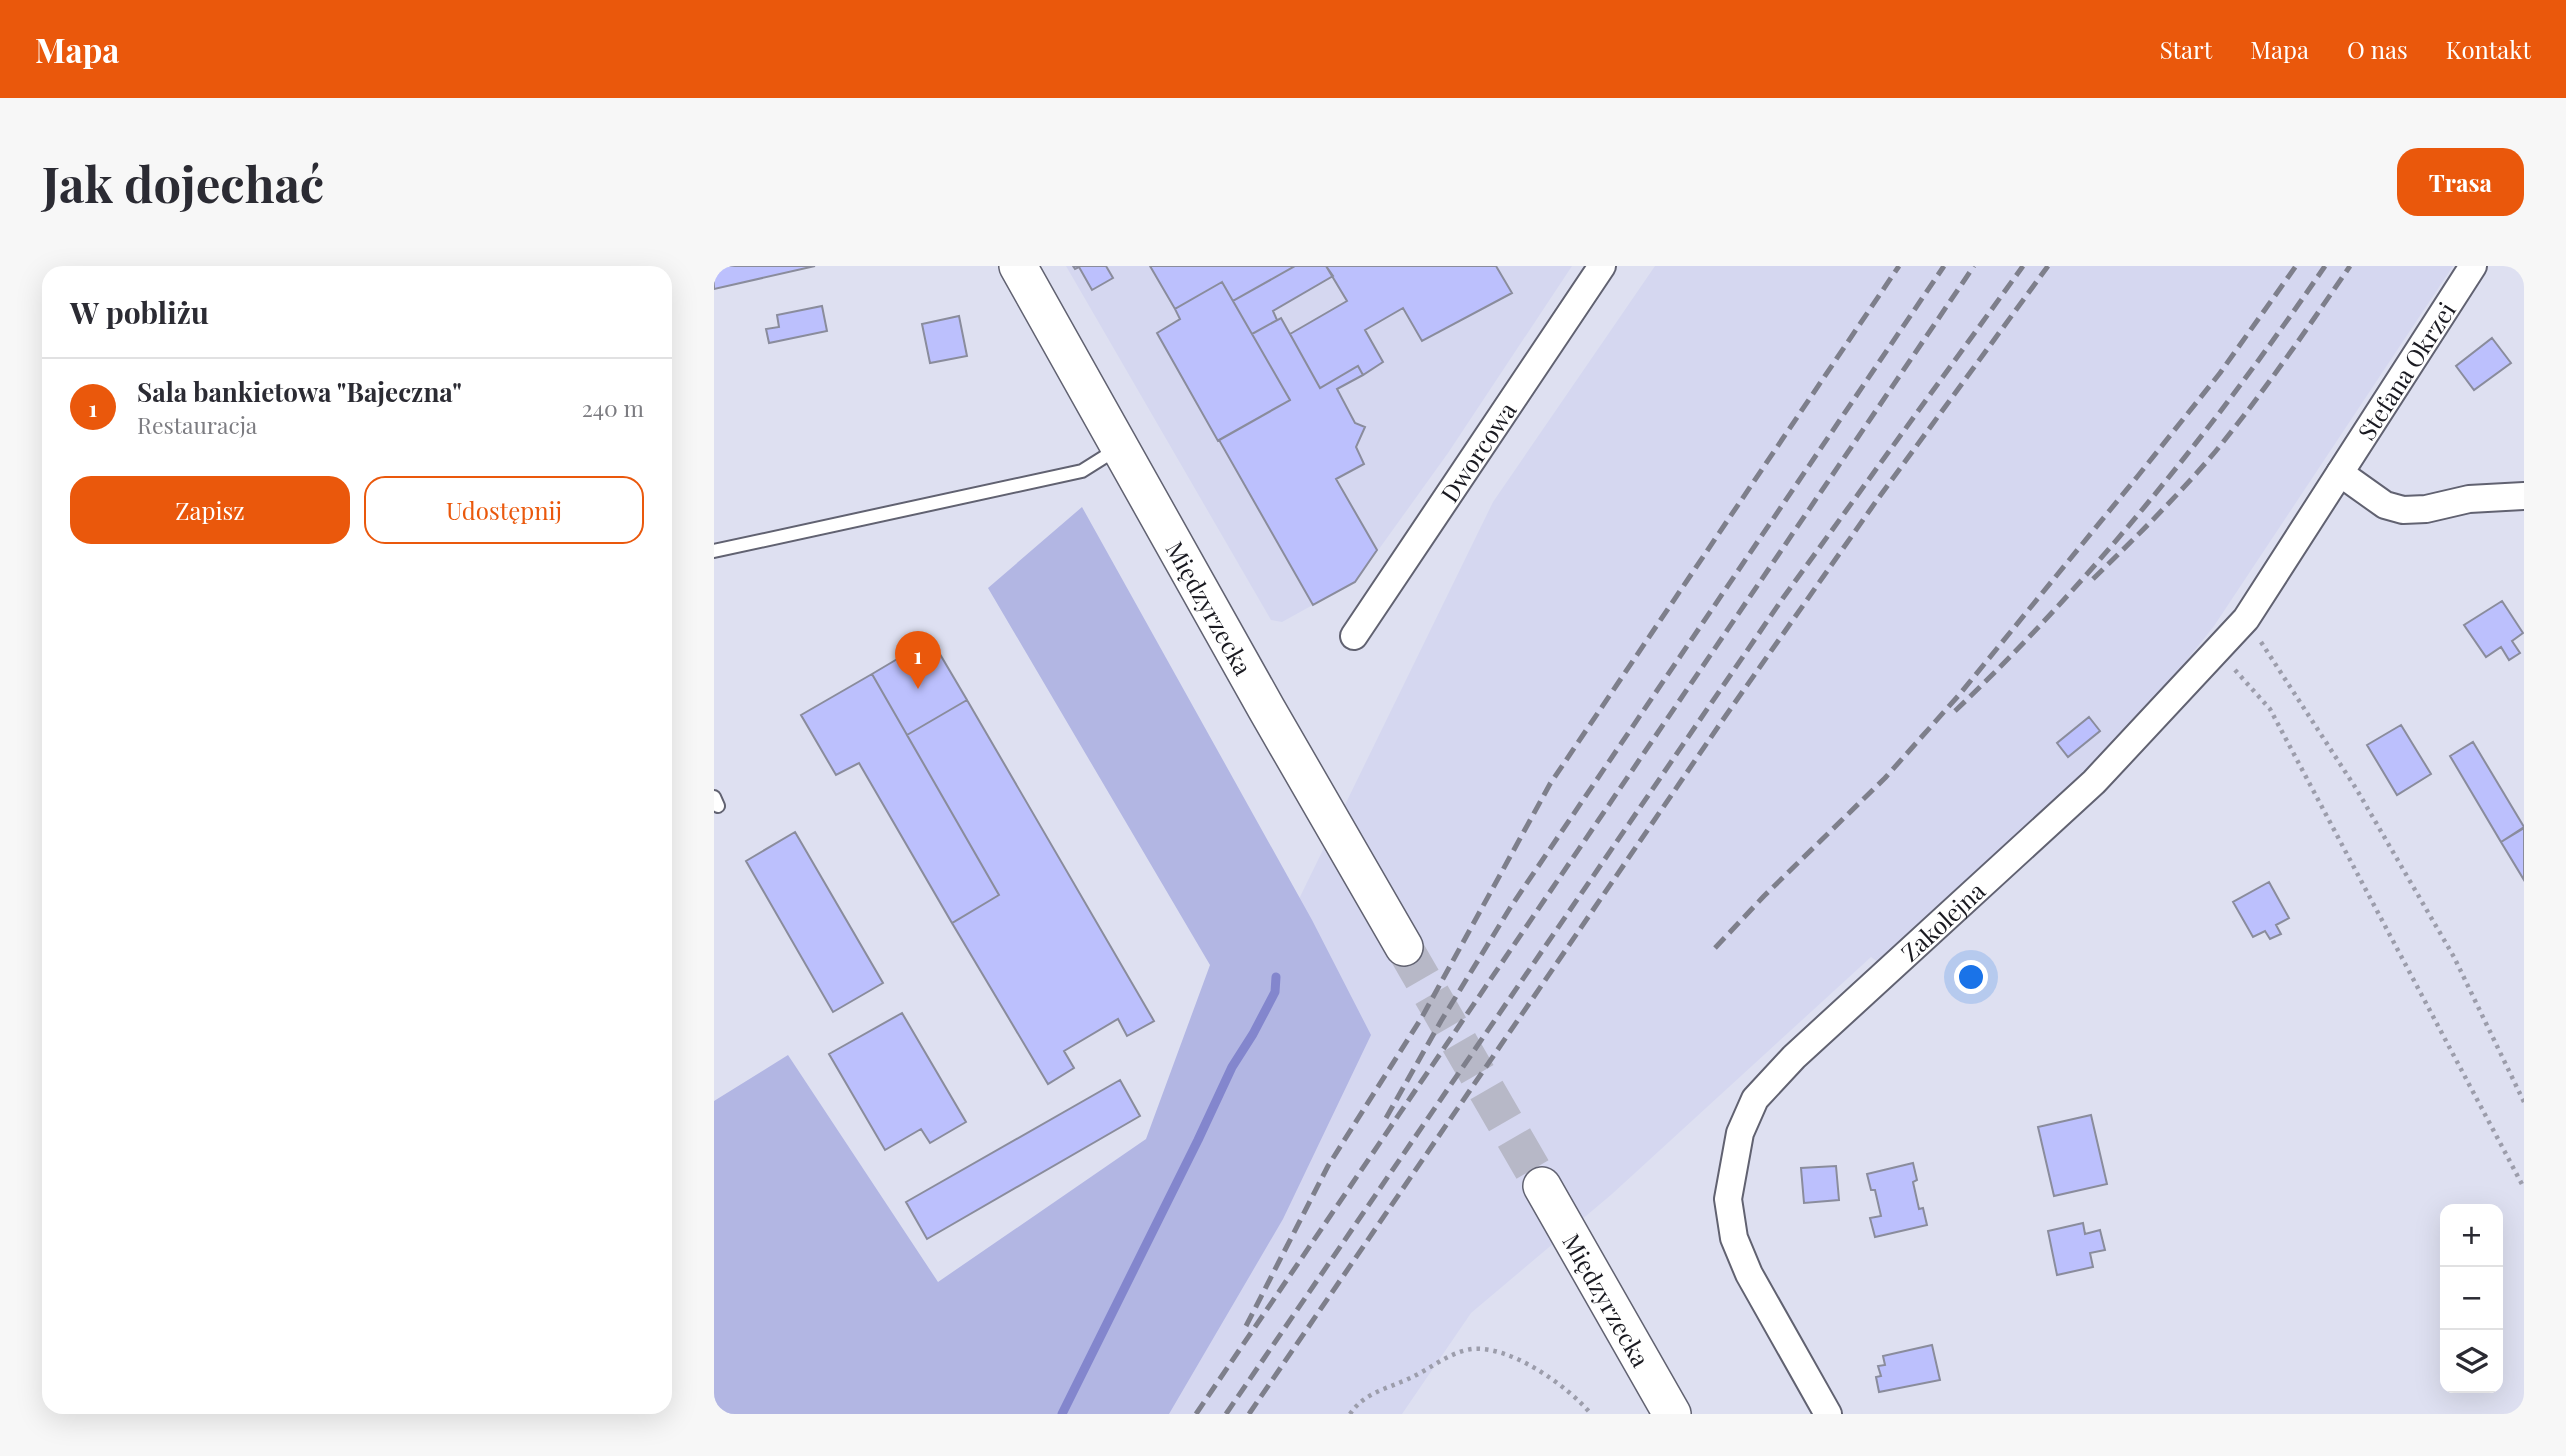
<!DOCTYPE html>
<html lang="pl">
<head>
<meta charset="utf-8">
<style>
  :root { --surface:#fff; --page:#f7f7f7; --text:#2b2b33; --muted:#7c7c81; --line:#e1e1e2; --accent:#ea580c }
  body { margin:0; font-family:"Playfair Display",serif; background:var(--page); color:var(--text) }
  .controls { position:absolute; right:21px; bottom:21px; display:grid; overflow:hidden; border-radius:14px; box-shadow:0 7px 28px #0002 }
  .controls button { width:63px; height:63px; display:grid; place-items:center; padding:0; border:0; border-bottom:2px solid var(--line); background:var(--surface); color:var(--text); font:35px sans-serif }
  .you { position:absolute; left:1258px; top:712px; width:24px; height:24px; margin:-18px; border:5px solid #fff; border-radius:50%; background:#1a73e8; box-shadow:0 0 0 10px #1a73e833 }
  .badge { display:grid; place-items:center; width:46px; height:46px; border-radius:50%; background:var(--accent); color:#fff; font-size:23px; font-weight:700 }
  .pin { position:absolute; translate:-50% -58px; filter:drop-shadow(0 2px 4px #0008) }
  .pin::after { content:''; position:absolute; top:37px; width:24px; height:21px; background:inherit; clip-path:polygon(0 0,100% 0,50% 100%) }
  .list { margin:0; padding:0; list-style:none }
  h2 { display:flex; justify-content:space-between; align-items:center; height:91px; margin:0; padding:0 28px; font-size:30px }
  h2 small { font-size:23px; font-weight:400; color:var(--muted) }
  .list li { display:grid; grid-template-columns:46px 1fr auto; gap:21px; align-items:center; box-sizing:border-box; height:98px; padding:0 28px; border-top:2px solid var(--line) }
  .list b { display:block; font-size:26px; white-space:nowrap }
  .list p { margin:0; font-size:23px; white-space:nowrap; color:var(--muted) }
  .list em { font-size:23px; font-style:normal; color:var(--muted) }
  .actions { display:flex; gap:14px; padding:21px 28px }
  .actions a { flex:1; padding:16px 0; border:2px solid var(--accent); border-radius:21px; text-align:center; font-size:24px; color:var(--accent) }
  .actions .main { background:var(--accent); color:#fff }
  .icon { flex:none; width:38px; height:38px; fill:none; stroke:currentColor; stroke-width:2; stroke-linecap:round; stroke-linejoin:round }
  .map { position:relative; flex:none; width:1810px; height:1148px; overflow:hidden; border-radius:21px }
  header { display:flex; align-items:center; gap:42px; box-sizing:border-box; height:98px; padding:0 35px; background:var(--accent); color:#fff }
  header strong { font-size:33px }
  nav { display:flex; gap:38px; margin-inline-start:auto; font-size:24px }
  .intro { display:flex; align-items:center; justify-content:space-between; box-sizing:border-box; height:168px; padding:0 42px }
  h1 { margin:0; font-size:49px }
  .button { padding:18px 32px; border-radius:21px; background:var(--accent); color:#fff; font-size:24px; font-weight:700 }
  main { display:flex; gap:42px; padding:0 42px }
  aside { flex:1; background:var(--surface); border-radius:21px; box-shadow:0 7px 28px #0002 }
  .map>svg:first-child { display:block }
</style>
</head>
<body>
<header>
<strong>Mapa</strong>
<nav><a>Start</a><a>Mapa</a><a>O nas</a><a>Kontakt</a></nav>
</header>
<div class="intro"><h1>Jak dojechać</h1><a class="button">Trasa</a></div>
<main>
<aside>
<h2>W pobliżu<small></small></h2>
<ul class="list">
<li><span class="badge">1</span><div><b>Sala bankietowa &quot;Bajeczna&quot;</b><p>Restauracja</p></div><em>240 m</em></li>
</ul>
<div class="actions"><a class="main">Zapisz</a><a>Udostępnij</a></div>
</aside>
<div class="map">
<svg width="1810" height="1148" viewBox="0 0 1810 1148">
  <rect width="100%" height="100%" fill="#dee0f1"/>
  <path fill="#d5d7f0" d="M352 0H858L734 187 642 315 568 356 557 354Z
    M941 0H1739L1500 360 1444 430 1368 509 1164 696 1157 691 898 928 757 1047 688 1148H340L431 948 779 236Z"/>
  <path fill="#b2b6e3" d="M368 241 598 654 657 769 569 953 455 1148H0V835L74 789 224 1016 432 873 496 699 274 322Z"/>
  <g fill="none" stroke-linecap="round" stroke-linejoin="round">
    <path stroke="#8386cd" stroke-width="9" d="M348 1148 484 874 518 801 539 768 561 726 562 711"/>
  </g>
  <path fill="#bcc0fd" stroke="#8a8c9c" stroke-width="2" d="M0 0H101L0 23Z
    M359 0H392L399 12 378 24 365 1 361 3Z
    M436 0H581L519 35 508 16 461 43Z
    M581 0H612L619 10 559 45 563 54 538 68 519 35Z
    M612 0H782L798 27 708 75 689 42 651 64 669 96 649 109 644 100 606 122 576 68 633 35Z
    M508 16 576 134 504 175 443 67 466 53 461 43Z
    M108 40 113 65 55 77 52 63 65 61 63 49Z
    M245 50 253 90 216 97 208 58Z
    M567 52 606 122 644 100 649 109 623 123 641 157 651 161 642 181 650 198 622 213 663 284 641 316 599 339 505 174 576 134 538 68Z
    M1778 72 1797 97 1760 124 1742 100Z
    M1788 335 1809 367 1798 375 1806 387 1795 394 1787 381 1772 391 1750 359Z
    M217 373 253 434 193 469 158 408Z
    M158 408 285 629 238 657 145 497 122 509 87 449Z
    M253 434 440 755 413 770 404 753 350 785 360 802 334 818 238 657 285 629 193 469Z
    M1375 451 1386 465 1354 491 1343 477Z
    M1687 459 1717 508 1683 529 1653 479Z
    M1759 476 1810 561 1787 576 1736 490Z
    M1810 562V614L1787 576Z
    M81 566 169 717 119 746 32 595Z
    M1555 616 1575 652 1562 659 1567 668 1556 673 1551 665 1539 671 1519 636Z
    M188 747 252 856 216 877 207 863 171 884 115 788Z
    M406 814 426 850 213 973 192 936Z
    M1377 849 1393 918 1340 930 1324 861Z
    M1199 897 1203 914 1199 916 1205 943 1209 942 1213 959 1161 971 1156 952 1167 950 1161 924H1157L1153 908Z
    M1122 900 1125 934 1090 937 1087 902Z
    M1369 957 1371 968 1386 964 1391 984 1376 987 1379 1001 1343 1009 1334 965Z
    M1218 1079 1226 1114 1165 1126 1162 1111 1167 1110 1164 1100 1171 1099 1169 1090Z"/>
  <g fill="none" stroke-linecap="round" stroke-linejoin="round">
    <path stroke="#b7b8c7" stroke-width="37" stroke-dasharray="37 18" stroke-linecap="butt" d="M690 681 828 920"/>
    <g stroke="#616271" stroke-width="16">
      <path id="lane" d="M0 285 368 205 403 183
        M0 531 4 540"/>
    </g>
    <g stroke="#616271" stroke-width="30">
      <g id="street">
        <path d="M1626 207 1671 239 1689 244 1712 243 1755 233 1810 230"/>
        <path id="s1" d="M640 370 888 0"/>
        <path id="s2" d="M1114 1148 1035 1008 1020 972 1014 933 1026 867 1041 833 1080 791 1380 516 1532 353 1759 0"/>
      </g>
    </g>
    <g stroke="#616271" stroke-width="40">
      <g id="secondary">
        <path id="s3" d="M304 0 552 442 690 681"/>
        <path id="s4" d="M828 920 958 1148"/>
      </g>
    </g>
    <path stroke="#9c9dab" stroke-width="4.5" stroke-dasharray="3.5 5" stroke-linecap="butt" d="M1547 376 1643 524 1740 691 1810 836
      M1521 404 1556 443 1810 922
      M636 1148C650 1127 672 1123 694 1113 715 1104 735 1086 758 1083 796 1079 854 1120 877 1148"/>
    <use href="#lane" stroke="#fff" stroke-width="12"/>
    <use href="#street" stroke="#fff" stroke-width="26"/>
    <use href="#secondary" stroke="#fff" stroke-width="37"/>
    <path stroke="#7e7f8b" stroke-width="5" stroke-dasharray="14 7" stroke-linecap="butt" d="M1379 313C1421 272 1463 231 1501 186 1550 126 1593 63 1636 0
      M1241 445C1379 314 1504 157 1611 0
      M1001 682 1050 630 1171 512 1245 429 1423 211 1506 107 1582 0
      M672 852 727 755 796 642 1230 0
      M532 1060 614 900 708 751 836 518 1185 0
      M482 1148 1260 0
      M512 1148 1069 332 1309 0
      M535 1148 1008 455 1163 234 1334 0"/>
  </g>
  <g text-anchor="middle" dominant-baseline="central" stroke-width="7" stroke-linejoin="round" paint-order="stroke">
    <g font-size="24" fill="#1a1a21" stroke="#dee0f1">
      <text stroke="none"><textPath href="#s2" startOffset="1326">Stefana Okrzei</textPath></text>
      <text stroke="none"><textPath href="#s1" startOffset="222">Dworcowa</textPath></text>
      <text stroke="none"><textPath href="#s3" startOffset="392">Międzyrzecka</textPath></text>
      <text stroke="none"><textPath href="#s2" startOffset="602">Zakolejna</textPath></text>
      <text stroke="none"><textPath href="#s4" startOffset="131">Międzyrzecka</textPath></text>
    </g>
  </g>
</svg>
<div class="controls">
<button>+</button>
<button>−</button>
<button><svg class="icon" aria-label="layers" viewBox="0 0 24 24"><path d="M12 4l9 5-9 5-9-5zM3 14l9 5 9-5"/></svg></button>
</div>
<div class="you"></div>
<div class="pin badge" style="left:204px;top:423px">1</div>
</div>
</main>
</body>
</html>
